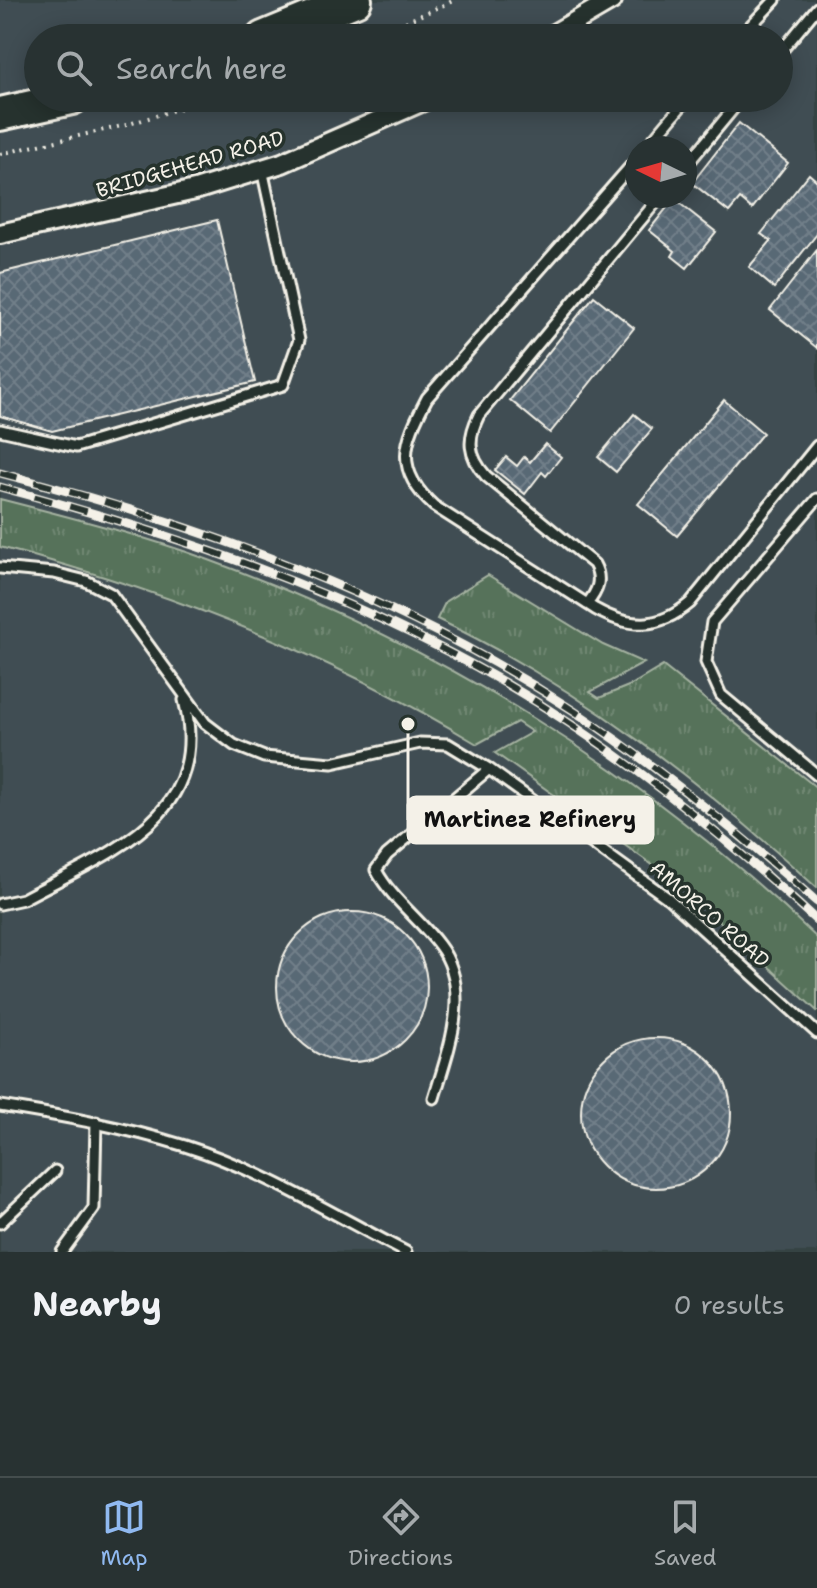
<!DOCTYPE html>
<html lang="en">
<head>
<meta charset="utf-8">
<style>
  :root { --surface:#283232; --page:#343e3e; --text:#f1f3f6; --muted:#a5aaac; --line:#444d4d; --accent:#90b9f0 }
  body { margin:0; font-family:"Shantell Sans",sans-serif; background:var(--page); color:var(--text) }
  .compass { position:absolute; left:625px; top:136px; width:72px; height:72px; border-radius:50%; background:var(--surface); box-shadow:0 4px 20px #0003; rotate:275deg }
  .list { margin:0; padding:0; list-style:none }
  h2 { display:flex; justify-content:space-between; align-items:center; height:104px; margin:0; padding:0 32px; font-size:34px }
  h2 small { font-size:26px; font-weight:400; color:var(--muted) }
  .icon { flex:none; width:44px; height:44px; fill:none; stroke:currentColor; stroke-width:2; stroke-linecap:round; stroke-linejoin:round }
  .map { position:relative; flex:none; width:817px; height:1252px; overflow:hidden }
  .search { position:absolute; background:var(--surface); box-shadow:0 4px 20px #0003; left:24px; right:24px; top:24px; height:88px; display:flex; align-items:center; gap:20px; box-sizing:border-box; padding:0 28px; border-radius:44px; color:var(--muted); font-size:30px }
  .sheet { height:224px; background:var(--surface) }
  nav { display:flex; justify-content:space-around; align-items:center; box-sizing:border-box; height:112px; border-top:2px solid var(--line); background:var(--surface); font-size:22px; color:var(--muted) }
  nav a { display:grid; justify-items:center; gap:4px }
  nav .on { color:var(--accent) }
  .map>svg:first-child { display:block }
</style>
</head>
<body>
<div class="map">
<svg width="817" height="1252" viewBox="0 0 817 1252">
  <defs>
    <pattern id="grass-tufts" width="24" height="20" patternUnits="userSpaceOnUse" patternTransform="scale(2)"><rect width="24" height="20" fill="#56725a"/><path d="M3 7l-1-3M5 7V3M7 7l1-3M15 17l-1-3M17 17v-4M19 17l1-3" fill="none" stroke="#6f8772"/></pattern>
    <pattern id="building-cross-hatch" width="8" height="8" patternUnits="userSpaceOnUse" patternTransform="scale(2)"><rect width="8" height="8" fill="#586975"/><path d="M0 0l8 8M0 8l8-8" fill="none" stroke="#717f89"/></pattern>
  </defs>
  <rect width="100%" height="100%" fill="#354343"/>
  <filter id="ink" filterUnits="userSpaceOnUse"><feTurbulence type="fractalNoise" baseFrequency=".0125" numOctaves="2"/><feDisplacementMap in="SourceGraphic" scale="16" xChannelSelector="R" yChannelSelector="G"/><feConvolveMatrix kernelMatrix="1 2 1 2 8 2 1 2 1" color-interpolation-filters="sRGB"/></filter>
  <g filter="url(#ink)">
    <path fill="#404e52" fill-rule="evenodd" d="M0 0H817V1252H0ZM38 38H779V98H38ZM637 148H685V196H637Z"/>
    <path fill="url(#grass-tufts)" stroke="#a5b2a1" stroke-width="2" d="M0 499C70 517 141 535 209 560 435 643 643 771 817 938V1011L675 881 495 753 532 732 517 722 477 744C327 653 169 591 0 547Z
      M488 575 603 645 644 663 590 692 599 698 631 685 663 666 817 788V888C704 785 577 685 437 619L446 601Z"/>
    <path fill="url(#building-cross-hatch)" stroke="#f4f1e8" stroke-width="2" d="M739 123 788 163 752 209 740 199 729 212 692 183Z
      M809 174 817 181V234L774 288 749 267 771 241 761 234Z
      M674 199 716 232 687 268 672 256 675 251 649 230Z
      M217 220 255 382 52 431 0 416V273Z
      M817 250V348L770 310Z
      M594 296 634 328 550 433 510 400Z
      M724 400 763 433 677 536 638 504Z
      M634 414 652 429 616 472 598 457Z
      M545 444 561 457 546 476 542 472 525 494 495 470 506 457 517 466 524 457 530 462Z
      M277 987a75 75 0 1 1 150 0a75 75 0 1 1-150 0Z
      M581 1113a75 75 0 1 1 150 0a75 75 0 1 1-150 0Z"/>
    <g fill="none" stroke-linecap="round" stroke-linejoin="round">
      <g stroke="#f4f1e8" stroke-width="15">
        <path id="service" d="M739 38 775 0
          M779 54 817 8
          M646 148 688 98
          M637 159 427 398C404 442 393 469 434 506L595 609C630 629 659 629 690 603L817 446
          M685 167 742 98
          M0 430 76 447 283 385 299 340 262 169
          M817 499 712 622 706 662 721 695 817 775
          M0 568 54 573 86 581 111 594 205 723 234 745 264 757 332 763 420 743 448 744 489 769 669 899 817 1033
          M587 604C597 592 603 580 594 564L486 476C468 456 467 439 479 415L661 196
          M0 904 23 899C107 853 214 818 184 700
          M434 1098C448 1051 473 989 439 945 419 918 392 900 376 870L387 855 489 769
          M0 1106C63 1116 124 1127 185 1146 262 1170 334 1215 406 1252
          M0 1223 55 1171
          M62 1252 94 1208 96 1122"/>
      </g>
      <g stroke="#f4f1e8" stroke-width="24">
        <path id="minor" d="M547 38 612 0
          M0 234 195 190 282 163 430 98"/>
      </g>
      <g stroke="#f4f1e8" stroke-width="38">
        <path id="motorway" d="M263 38 355 0
          M0 114 72 98"/>
      </g>
      <path stroke="#f4f1e8" stroke-width="4" stroke-dasharray="2 6" stroke-linecap="butt" d="M369 38 455 0
        M0 154 126 125 213 98"/>
      <use href="#service" stroke="#26332d" stroke-width="9"/>
      <use href="#minor" stroke="#26332d" stroke-width="18"/>
      <use href="#motorway" stroke="#26332d" stroke-width="32"/>
      <g stroke="#f4f1e8" stroke-width="9">
        <path id="rail" d="M0 473C202 525 398 596 574 711 660 768 740 834 817 902
          M0 487C174 534 348 592 505 683 618 749 721 833 817 921"/>
      </g>
      <use href="#rail" stroke="#26332d" stroke-width="6" stroke-dasharray="18" stroke-linecap="butt"/>
    </g>
  </g>
  <g text-anchor="middle" dominant-baseline="central" stroke-width="7" stroke-linejoin="round" paint-order="stroke">
    <g font-size="20" fill="#f4f1e8" stroke="#26332d">
      <text transform="translate(190 164) rotate(-16)">BRIDGEHEAD ROAD</text>
      <text transform="translate(710 914) rotate(41)">AMORCO ROAD</text>
    </g>
  </g>
  <path fill="none" stroke="#f4f1e8" stroke-width="3" d="M408 724L408 820"/>
  <circle fill="#f4f1e8" stroke="#26332d" stroke-width="3" cx="408" cy="724" r="8"/>
  <rect fill="#f4f1e8" stroke="#f4f1e8" stroke-width="3" x="408" y="797" width="245" height="46" rx="8"/>
  <g font-size="22" text-anchor="middle" font-weight="bold" fill="#111">
    <text x="530" y="827">Martinez Refinery</text>
  </g>
</svg>
<svg class="compass" viewBox="-18 -18 36 36"><path d="M0-13l5 13h-10z" fill="#e53935"/><path d="M0 13l5-13h-10z" fill="#a5aaac"/></svg>
<div class="search"><svg class="icon" aria-label="search" viewBox="0 0 24 24"><circle cx="10" cy="10" r="6"/><path d="M15 15l6 6"/></svg>Search here</div>
</div>
<section class="sheet">
<h2>Nearby<small>0 results</small></h2>
<ul class="list">
</ul>
</section>
<nav>
<a class="on"><svg class="icon" aria-label="map" viewBox="0 0 24 24"><path d="M3 6l6-2 6 2 6-2v14l-6 2-6-2-6 2zM9 4v14M15 6v14"/></svg>Map</a>
<a><svg class="icon" aria-label="directions" viewBox="0 0 24 24"><path d="M12 3l9 9-9 9-9-9zM9 14v-3h6M13 9l2 2-2 2"/></svg>Directions</a>
<a><svg class="icon" aria-label="saved" viewBox="0 0 24 24"><path d="M7 4h10v16l-5-4-5 4z"/></svg>Saved</a>
</nav>
</body>
</html>
